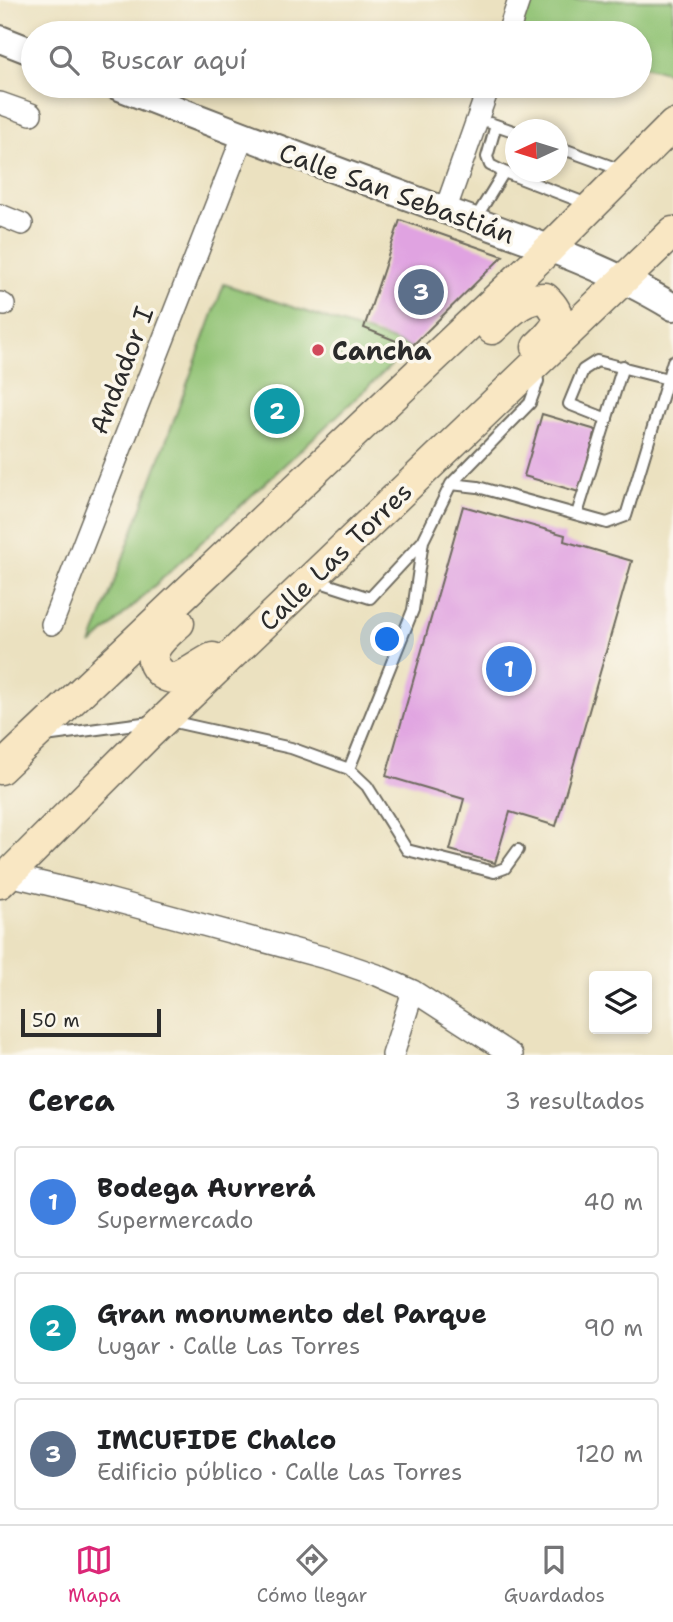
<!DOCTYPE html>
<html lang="es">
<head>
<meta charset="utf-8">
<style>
  :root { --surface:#fff; --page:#f2f2f2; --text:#202124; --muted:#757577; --line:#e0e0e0; --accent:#db2777 }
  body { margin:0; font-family:"Shantell Sans",sans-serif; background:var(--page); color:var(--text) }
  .controls { position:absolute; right:21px; bottom:21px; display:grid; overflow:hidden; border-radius:7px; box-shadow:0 4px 10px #0003 }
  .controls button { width:63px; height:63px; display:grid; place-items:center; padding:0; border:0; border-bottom:2px solid var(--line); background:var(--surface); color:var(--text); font:35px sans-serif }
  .compass { position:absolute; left:505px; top:119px; width:63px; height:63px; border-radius:50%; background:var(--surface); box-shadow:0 4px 10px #0003; rotate:266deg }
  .scale { position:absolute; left:21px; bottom:18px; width:140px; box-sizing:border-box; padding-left:7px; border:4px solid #2b2b2b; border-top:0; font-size:19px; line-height:24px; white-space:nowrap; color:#2b2b2b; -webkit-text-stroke:5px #fbf7ec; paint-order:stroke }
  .you { position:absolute; left:388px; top:640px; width:24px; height:24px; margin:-18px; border:5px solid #fff; border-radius:50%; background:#1a73e8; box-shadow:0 0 0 10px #1a73e833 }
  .badge { display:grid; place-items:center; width:46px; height:46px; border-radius:50%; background:var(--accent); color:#fff; font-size:23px; font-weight:700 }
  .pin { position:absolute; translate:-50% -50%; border:4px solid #fff; box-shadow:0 2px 7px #0006 }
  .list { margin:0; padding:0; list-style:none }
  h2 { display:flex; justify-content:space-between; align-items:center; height:91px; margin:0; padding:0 28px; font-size:30px }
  h2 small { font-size:23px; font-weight:400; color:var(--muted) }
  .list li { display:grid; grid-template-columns:46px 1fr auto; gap:21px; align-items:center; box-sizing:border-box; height:112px; margin:0 14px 14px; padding:0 14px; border:2px solid var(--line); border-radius:7px }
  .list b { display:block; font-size:26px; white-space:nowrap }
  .list p { margin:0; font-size:23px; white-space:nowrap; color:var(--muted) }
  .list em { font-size:23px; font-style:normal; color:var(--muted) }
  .icon { flex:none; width:38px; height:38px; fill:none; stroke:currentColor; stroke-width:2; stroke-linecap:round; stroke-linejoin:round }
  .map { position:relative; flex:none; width:673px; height:1055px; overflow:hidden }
  .search { position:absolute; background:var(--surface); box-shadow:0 4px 10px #0003; left:21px; right:21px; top:21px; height:77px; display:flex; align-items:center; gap:18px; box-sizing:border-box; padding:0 24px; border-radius:38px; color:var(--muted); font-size:26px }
  .sheet { height:469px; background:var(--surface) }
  nav { display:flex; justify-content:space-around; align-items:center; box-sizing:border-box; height:98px; border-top:2px solid var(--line); background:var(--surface); font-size:19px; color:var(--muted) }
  nav a { display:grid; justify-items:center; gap:4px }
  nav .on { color:var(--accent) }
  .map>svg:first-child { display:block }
</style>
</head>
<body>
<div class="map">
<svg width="673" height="1055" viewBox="0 0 673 1055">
  <rect width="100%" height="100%" fill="#fbf7ec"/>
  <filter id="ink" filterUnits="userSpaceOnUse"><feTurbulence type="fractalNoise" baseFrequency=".0143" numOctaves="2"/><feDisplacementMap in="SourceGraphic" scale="14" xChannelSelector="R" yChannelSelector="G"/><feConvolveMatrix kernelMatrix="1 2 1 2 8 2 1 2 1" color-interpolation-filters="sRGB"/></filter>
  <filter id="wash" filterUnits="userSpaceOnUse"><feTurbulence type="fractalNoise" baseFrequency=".00686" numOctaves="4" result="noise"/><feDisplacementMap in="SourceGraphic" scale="28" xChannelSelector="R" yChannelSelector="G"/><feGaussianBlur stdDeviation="1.57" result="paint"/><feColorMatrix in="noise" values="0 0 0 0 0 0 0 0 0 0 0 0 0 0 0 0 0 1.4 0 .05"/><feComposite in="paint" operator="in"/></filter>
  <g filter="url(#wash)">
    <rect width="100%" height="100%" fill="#ebe1c0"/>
    <path fill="#91c374" stroke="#5e7750" stroke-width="2" d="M527 0H673V74L640 65V33H515Z
      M224 284 411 347 91 645Z"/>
    <g id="blocks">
      <path fill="#e0a3e1" d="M400 220 503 256 411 347 364 328Z
        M542 414 596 430 579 492 524 476Z
        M463 506 565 535 564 541 632 561 556 826 510 812 495 863 450 850 464 799 386 776Z"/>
    </g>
  </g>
  <g filter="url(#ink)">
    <use href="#blocks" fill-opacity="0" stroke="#6e6b5f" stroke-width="2"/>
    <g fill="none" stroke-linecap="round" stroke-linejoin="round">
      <g stroke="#6e6b5f" stroke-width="14">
        <path id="service" d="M490 123 516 132
          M558 147 624 171
          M504 172 590 205
          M474 221 504 172 490 165 487 157 496 125
          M607 419 569 404 583 370 597 361 668 379
          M451 484 530 403 538 381 536 370
          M577 514 623 366
          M314 580 370 598 423 541
          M170 721 291 748 349 769 413 610 423 541 451 484 478 487 607 523 626 516 673 361
          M45 736 150 722
          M349 769 367 786 407 850 494 872 505 868 518 850"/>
      </g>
      <g stroke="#6e6b5f" stroke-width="24">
        <path id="minor" d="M508 33 519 0
          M0 103 31 114
          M445 211 489 86
          M0 215 22 224
          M0 303 4 305
          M52 624 243 136
          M9 875 89 894 333 960 377 975 413 991 512 1055
          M393 1055 413 991"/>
      </g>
      <g stroke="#6e6b5f" stroke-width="30">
        <path id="tertiary" d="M0 39 33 52
          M117 86C226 129 334 170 444 210 521 238 603 264 673 307"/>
      </g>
      <g stroke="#6e6b5f" stroke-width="33">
        <path id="secondary" d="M492 329C508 315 522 297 545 298 568 319 555 330 537 347
          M179 623C166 635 141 653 159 671 164 677 172 679 179 677 190 673 202 663 213 658
          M0 769 550 248 673 125
          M0 883 147 736 673 232"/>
      </g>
      <use href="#service" stroke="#fff" stroke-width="10"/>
      <use href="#minor" stroke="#fff" stroke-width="21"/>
      <use href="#tertiary" stroke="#fff" stroke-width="26"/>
      <use href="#secondary" stroke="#f9e7c3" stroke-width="30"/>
    </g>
  </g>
  <circle fill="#d1495b" stroke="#fbf7ec" stroke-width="2.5" cx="318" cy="350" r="7"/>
  <g text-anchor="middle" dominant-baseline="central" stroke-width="7" stroke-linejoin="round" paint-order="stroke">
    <g font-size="26" fill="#2b2b2b" stroke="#fbf7ec">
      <text transform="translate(397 193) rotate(20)">Calle San Sebastián</text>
      <text transform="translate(121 370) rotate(-69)">Andador I</text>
      <text transform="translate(335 556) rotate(-44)">Calle Las Torres</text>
    </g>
    <g font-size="26" font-weight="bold" fill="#2b2b2b" stroke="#fbf7ec" text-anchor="start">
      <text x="332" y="350">Cancha</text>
    </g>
  </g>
</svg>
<div class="controls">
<button><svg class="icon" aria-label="layers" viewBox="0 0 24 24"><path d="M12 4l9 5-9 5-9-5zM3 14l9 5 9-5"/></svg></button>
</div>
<svg class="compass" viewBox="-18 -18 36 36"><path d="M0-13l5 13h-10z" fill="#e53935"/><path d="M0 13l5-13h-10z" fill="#757577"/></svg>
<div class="scale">50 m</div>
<div class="you"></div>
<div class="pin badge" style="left:509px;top:669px;background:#3f7fe0">1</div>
<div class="pin badge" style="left:277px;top:411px;background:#0f9aa8">2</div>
<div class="pin badge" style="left:421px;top:292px;background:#5c6f8a">3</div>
<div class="search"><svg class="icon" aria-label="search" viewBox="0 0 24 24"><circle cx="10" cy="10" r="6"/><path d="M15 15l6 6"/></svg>Buscar aquí</div>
</div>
<section class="sheet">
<h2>Cerca<small>3 resultados</small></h2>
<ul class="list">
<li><span class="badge" style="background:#3f7fe0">1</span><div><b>Bodega Aurrerá</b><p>Supermercado</p></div><em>40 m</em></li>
<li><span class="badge" style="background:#0f9aa8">2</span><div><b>Gran monumento del Parque</b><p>Lugar · Calle Las Torres</p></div><em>90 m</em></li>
<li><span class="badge" style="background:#5c6f8a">3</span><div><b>IMCUFIDE Chalco</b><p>Edificio público · Calle Las Torres</p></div><em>120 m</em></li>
</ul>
</section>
<nav>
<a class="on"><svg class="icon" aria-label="map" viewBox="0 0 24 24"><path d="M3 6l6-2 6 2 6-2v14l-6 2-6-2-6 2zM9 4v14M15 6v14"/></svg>Mapa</a>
<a><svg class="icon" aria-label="directions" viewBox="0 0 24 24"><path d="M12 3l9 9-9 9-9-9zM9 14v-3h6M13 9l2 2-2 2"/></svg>Cómo llegar</a>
<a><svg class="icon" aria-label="saved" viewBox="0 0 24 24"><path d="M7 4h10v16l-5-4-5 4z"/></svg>Guardados</a>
</nav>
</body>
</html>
